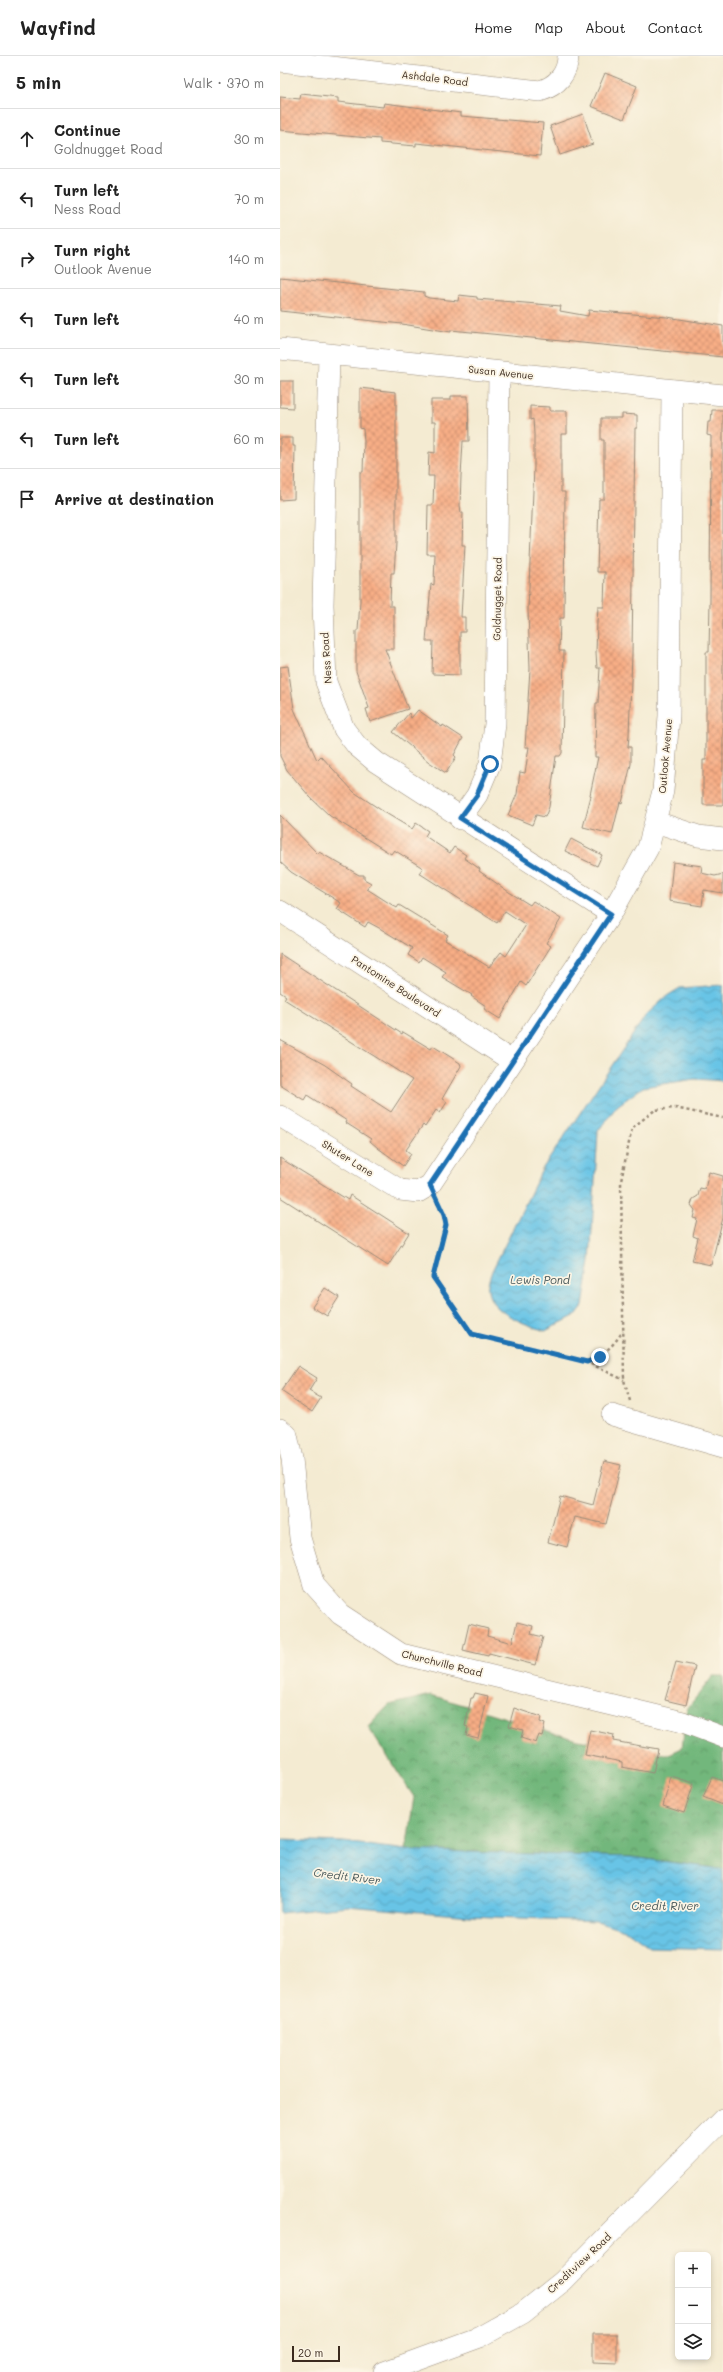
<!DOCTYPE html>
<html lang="en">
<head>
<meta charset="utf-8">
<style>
  :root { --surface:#fff; --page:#f6f6f6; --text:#222; --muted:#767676; --line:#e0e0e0 }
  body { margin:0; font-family:Mali,sans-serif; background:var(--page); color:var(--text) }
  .controls { position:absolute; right:12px; bottom:12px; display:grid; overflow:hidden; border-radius:6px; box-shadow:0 2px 6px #0003 }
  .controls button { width:36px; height:36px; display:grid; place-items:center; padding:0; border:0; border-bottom:1px solid var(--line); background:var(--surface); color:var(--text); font:20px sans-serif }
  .scale { position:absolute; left:12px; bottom:10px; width:48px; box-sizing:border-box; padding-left:4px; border:2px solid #3b2a1e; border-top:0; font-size:11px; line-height:14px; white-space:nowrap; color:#3b2a1e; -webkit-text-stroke:3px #fcf5e5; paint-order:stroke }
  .stop { position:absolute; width:12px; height:12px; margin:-9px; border:3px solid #1f6fb2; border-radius:50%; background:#fff }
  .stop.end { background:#1f6fb2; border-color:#fff; box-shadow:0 1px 4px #0008 }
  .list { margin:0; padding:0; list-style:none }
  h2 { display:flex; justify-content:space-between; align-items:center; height:52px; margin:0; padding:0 16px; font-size:17px }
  h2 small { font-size:13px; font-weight:400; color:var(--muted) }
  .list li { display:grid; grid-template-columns:26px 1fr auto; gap:12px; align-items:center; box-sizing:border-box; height:60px; padding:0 16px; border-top:1px solid var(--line) }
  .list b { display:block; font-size:15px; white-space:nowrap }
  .list p { margin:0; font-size:13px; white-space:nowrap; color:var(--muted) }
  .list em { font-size:13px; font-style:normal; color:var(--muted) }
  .icon { flex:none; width:22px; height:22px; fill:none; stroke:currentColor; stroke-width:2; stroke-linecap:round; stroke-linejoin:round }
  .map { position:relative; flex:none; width:443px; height:2316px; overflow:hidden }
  header { display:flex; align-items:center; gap:24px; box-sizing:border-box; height:56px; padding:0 20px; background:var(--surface); border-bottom:1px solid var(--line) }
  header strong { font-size:19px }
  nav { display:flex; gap:22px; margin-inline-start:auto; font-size:14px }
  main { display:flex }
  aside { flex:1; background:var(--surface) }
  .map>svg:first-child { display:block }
</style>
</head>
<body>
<header>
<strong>Wayfind</strong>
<nav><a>Home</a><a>Map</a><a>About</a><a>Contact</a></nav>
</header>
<main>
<aside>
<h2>5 min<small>Walk · 370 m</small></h2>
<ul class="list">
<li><svg class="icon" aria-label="ahead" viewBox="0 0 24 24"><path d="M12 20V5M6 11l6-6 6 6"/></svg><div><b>Continue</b><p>Goldnugget Road</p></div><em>30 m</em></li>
<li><svg class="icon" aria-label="left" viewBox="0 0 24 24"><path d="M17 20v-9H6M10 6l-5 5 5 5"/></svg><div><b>Turn left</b><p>Ness Road</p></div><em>70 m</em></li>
<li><svg class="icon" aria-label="right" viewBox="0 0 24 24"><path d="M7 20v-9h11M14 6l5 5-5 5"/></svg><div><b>Turn right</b><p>Outlook Avenue</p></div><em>140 m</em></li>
<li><svg class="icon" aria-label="left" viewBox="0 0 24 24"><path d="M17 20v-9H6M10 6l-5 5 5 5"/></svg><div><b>Turn left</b></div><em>40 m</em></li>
<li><svg class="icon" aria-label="left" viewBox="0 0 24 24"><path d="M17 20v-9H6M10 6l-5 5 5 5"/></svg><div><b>Turn left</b></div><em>30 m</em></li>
<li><svg class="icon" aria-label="left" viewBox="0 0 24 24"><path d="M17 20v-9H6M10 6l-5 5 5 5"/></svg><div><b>Turn left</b></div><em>60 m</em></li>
<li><svg class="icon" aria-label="arrive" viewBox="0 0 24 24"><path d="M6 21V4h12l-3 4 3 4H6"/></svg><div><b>Arrive at destination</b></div></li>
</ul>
</aside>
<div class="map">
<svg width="443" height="2316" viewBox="0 0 443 2316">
  <defs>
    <pattern id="forest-crowns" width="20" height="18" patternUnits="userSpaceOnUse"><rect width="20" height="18" fill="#72b77b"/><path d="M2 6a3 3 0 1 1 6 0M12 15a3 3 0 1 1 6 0" fill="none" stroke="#5f9564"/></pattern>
    <pattern id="water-waves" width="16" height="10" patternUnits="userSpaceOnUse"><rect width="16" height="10" fill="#68c4e6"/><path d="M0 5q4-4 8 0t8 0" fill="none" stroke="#579fba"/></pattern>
    <pattern id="building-cross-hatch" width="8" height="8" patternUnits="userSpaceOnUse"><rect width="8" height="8" fill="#f8ae86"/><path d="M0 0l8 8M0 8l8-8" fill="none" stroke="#ca8e6d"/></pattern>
  </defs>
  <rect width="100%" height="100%" fill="#fcf5e5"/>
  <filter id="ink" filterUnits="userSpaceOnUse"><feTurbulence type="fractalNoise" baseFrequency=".025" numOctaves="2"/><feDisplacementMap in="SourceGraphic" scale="8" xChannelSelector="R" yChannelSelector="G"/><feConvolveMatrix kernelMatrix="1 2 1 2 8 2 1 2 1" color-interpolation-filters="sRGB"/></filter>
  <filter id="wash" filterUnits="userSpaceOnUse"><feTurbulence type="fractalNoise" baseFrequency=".012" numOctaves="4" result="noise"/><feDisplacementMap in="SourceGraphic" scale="16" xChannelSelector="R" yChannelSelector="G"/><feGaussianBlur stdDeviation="0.9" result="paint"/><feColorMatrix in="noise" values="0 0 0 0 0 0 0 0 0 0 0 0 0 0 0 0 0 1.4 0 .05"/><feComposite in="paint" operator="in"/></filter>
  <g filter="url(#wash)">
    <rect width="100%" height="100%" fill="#f4ebd2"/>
    <path fill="url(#forest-crowns)" stroke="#56704c" d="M433 1620H443V1813L351 1801 126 1794 134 1741 88 1671 109 1649 151 1639 297 1684 387 1699 402 1692 407 1653Z"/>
    <path fill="url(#water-waves)" stroke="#527782" d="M443 929V1025L415 1023 363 1031 337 1050 318 1075 310 1205 303 1250 296 1259 265 1275C247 1268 209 1257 208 1233 207 1228 210 1221 212 1215L263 1112 366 959 387 940 400 932Z
      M0 1784 64 1786 126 1794 351 1801 443 1813V1893L370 1891 348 1875 317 1865 190 1860 67 1850 0 1857Z"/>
    <g id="blocks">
      <path fill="url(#building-cross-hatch)" d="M325 17 357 30 344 63 311 50Z
        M21 38 58 42V46L103 51 104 47 181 57V60L263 67 260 100 136 87V90L100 87V83L0 74V41L20 43Z
        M303 58 313 88 280 99 270 70Z
        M0 221 144 236V240L149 242 178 245 179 239 197 241V243L281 250 280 255 308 260 309 254 387 261 443 270V301L171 274V276L122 268 0 255Z
        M0 325H13V352L0 351Z
        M80 332 116 336V487L114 517H111L110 550H114V593H105L128 653 90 666 86 653 89 652 76 615V575H78L80 545V416H83L84 385 83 373 80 372Z
        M171 340H188L189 385H183L181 420 180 449 181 457H183L182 489H185L181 561H185V576H180V619L152 618 153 585H146L151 528 154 529 155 498H147L148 449H153L154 420H148L149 396 155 397V366H151V344H171Z
        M250 350 270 351V355H287V378H281V436H285L284 562H280L279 595H284L282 697 280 700H276L269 751 265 761 256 759 252 769 228 759 237 738 240 716 245 717 249 691H245L250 613 248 554 254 411V378L253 363 250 364Z
        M432 354H443V749H423V704H426V596H429L430 545 431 380 427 379 428 366H431Z
        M342 358 357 359V372H355L352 598 349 679 348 691H351V708L342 747 340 746 332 778 303 771 311 740 310 739 318 701H315L316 647H318L320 612H317L316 597 317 566 318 551H324L325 516H317L319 443H324V384H321V362H342Z
        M0 382H13V390H15L14 443 0 444Z
        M8 610 14 653 37 704 41 700 74 736 104 756 132 773 136 767 148 775 145 780 170 797 174 791 186 799 184 802 200 813 199 815 229 836 250 849 253 845 281 863 266 887 271 890 254 917 246 930 241 926 220 963 204 953 206 950 191 940 192 939 162 921 166 916 142 901 139 906 128 899 132 892 101 873 88 866 85 871 74 864 57 853 61 847 11 816 0 806V759L38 798 39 796 79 819H84V823L91 827 87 833 117 852 119 849 168 879 165 884 209 911 221 896 226 900 246 869 225 855 217 867 139 817 143 812 114 794 111 798 50 760 30 741 7 714 0 700V611Z
        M138 654 162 671 163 669 183 682 174 699 176 701 166 717 149 706 113 676 129 657 131 662Z
        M291 783 322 799 317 810 285 795Z
        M393 806 422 810 421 817 435 820 443 818V837L424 834 422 850 389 845Z
        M0 898 122 978 123 976 151 993 153 990 180 1007 181 1010 162 1043 167 1046 160 1057 156 1054 145 1071 143 1069 126 1094 131 1098 123 1110 98 1092 90 1085 91 1083 66 1067 67 1065 27 1039 24 1044 0 1029V984L45 1009 72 1028 71 1030 111 1056 132 1024 4 943 6 940 0 936Z
        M0 1102 68 1144 70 1139 129 1177 108 1210 0 1141Z
        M429 1116 443 1120V1162L431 1209 412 1205 418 1182 413 1180 417 1163 413 1162 415 1154 411 1149 413 1143 418 1140 420 1132 425 1133Z
        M45 1232 59 1241 47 1260 32 1251Z
        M18 1310 37 1322 29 1335 41 1342 32 1356 1 1335Z
        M324 1405 341 1409 326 1468 295 1461 287 1491 268 1486 280 1440 313 1449Z
        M237 1566 253 1570 251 1578 263 1581 255 1609 209 1597 208 1600 183 1594 189 1568 208 1573 207 1580 232 1587Z
        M396 1606 415 1610 406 1649 385 1644Z
        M195 1637 208 1640 198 1682 186 1679 188 1671 185 1670 191 1642H193Z
        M234 1652 261 1661 260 1666 265 1668 262 1680 259 1679 256 1687 241 1682 243 1674 229 1670Z
        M310 1674 334 1679 333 1685 378 1693 373 1717 342 1711V1706L305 1699Z
        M391 1720 414 1727 404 1757 383 1750Z
        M432 1721 443 1725V1749L423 1741Z
        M313 2278H337V2307L313 2306Z"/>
    </g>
  </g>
  <g filter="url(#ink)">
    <use href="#blocks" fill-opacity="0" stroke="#988a78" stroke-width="1"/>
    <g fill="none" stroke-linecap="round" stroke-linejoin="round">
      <g stroke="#988a78" stroke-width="22">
        <path id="minor" d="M0 5 260 35C277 30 288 17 288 0
          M0 293 443 339
          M49 298 43 549 46 626 64 673 77 690 96 706 331 858
          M180 763 197 739 210 708 215 668 219 316
          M376 766 418 780 443 783
          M0 855 232 1005
          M0 1060 120 1134 138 1136 150 1129 331 858 368 792 383 735 389 660 392 334
          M332 1359 443 1391
          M0 1373 7 1379 12 1403 20 1482 34 1529 60 1558 121 1598 403 1666 443 1681
          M104 2316 200 2281 243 2257 283 2225 443 2063"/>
      </g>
      <path stroke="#988a78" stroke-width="2.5" stroke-dasharray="3 3" stroke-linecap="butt" d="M157 1146 164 1159 166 1169 153 1221 192 1278 307 1306 344 1324
        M307 1306C324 1299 333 1290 343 1275
        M350 1345 344 1324 341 1125 352 1072 375 1054 395 1052 443 1062"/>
      <use href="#minor" stroke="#fff" stroke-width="21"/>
    </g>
  </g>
  <g fill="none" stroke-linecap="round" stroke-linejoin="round" filter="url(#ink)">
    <path stroke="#1f6fb2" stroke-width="5" d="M210 708 197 739 180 762 331 858 150 1129 164 1159 166 1169 153 1221 192 1278 307 1306 320 1301"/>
  </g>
  <g text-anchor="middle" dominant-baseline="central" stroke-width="3.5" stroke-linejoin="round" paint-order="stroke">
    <g font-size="10" fill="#3b2a1e" stroke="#fcf5e5">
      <text transform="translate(155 22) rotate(7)">Ashdale Road</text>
      <text transform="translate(221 316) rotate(6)">Susan Avenue</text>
      <text transform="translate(217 543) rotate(-89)">Goldnugget Road</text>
      <text transform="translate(46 602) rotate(-94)">Ness Road</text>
      <text transform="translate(385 700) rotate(-85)">Outlook Avenue</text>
      <text transform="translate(116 930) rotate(33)">Pantomine Boulevard</text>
      <text transform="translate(68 1102) rotate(32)">Shuter Lane</text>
      <text transform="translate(162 1607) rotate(14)">Churchville Road</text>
      <text transform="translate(299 2207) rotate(-43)">Creditview Road</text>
    </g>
    <g font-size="11" font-style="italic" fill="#48585a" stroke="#fcf5e5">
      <text x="260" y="1223">Lewis Pond</text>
      <text transform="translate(67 1820) rotate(7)">Credit River</text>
      <text x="385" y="1849">Credit River</text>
    </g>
  </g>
</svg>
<div class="controls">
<button>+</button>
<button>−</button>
<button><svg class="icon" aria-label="layers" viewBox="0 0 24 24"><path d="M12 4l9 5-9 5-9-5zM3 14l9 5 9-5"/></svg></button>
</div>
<div class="scale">20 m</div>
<div class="stop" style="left:210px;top:708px"></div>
<div class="stop end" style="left:320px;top:1301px"></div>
</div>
</main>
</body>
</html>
